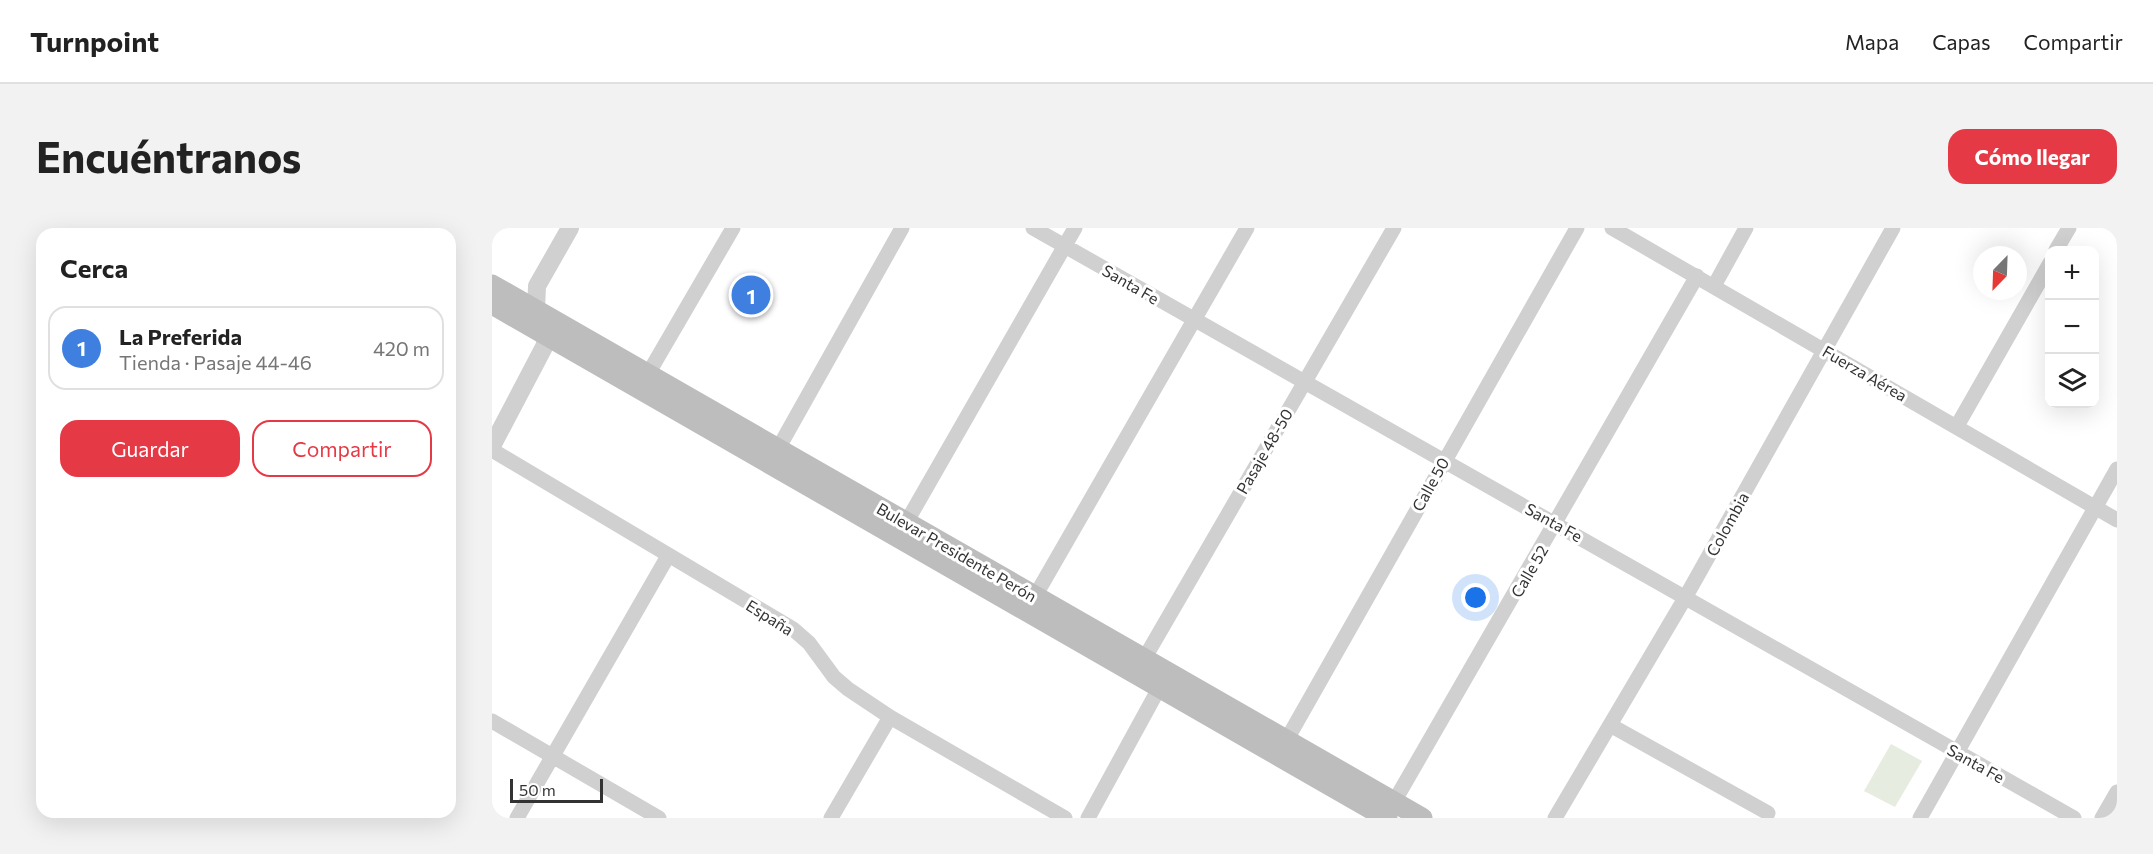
<!DOCTYPE html>
<html lang="es">
<head>
<meta charset="utf-8">
<style>
  :root { --surface:#fff; --page:#f2f2f2; --text:#222; --muted:#767676; --line:#e0e0e0; --accent:#e63946 }
  body { margin:0; font-family:Commissioner,sans-serif; background:var(--page); color:var(--text) }
  .controls { position:absolute; right:18px; top:18px; display:grid; overflow:hidden; border-radius:12px; box-shadow:0 6px 24px #0002 }
  .controls button { width:54px; height:54px; display:grid; place-items:center; padding:0; border:0; border-bottom:2px solid var(--line); background:var(--surface); color:var(--text); font:30px sans-serif }
  .compass { position:absolute; left:1481px; top:18px; width:54px; height:54px; border-radius:50%; background:var(--surface); box-shadow:0 6px 24px #0002; rotate:203deg }
  .scale { position:absolute; left:18px; bottom:15px; width:93px; box-sizing:border-box; padding-left:6px; border:3px solid #333; border-top:0; font-size:16px; line-height:21px; white-space:nowrap; color:#333; -webkit-text-stroke:4px #fff; paint-order:stroke }
  .you { position:absolute; left:984px; top:370px; width:21px; height:21px; margin:-15px; border:4px solid #fff; border-radius:50%; background:#1a73e8; box-shadow:0 0 0 9px #1a73e833 }
  .badge { display:grid; place-items:center; width:39px; height:39px; border-radius:50%; background:var(--accent); color:#fff; font-size:20px; font-weight:700 }
  .pin { position:absolute; translate:-50% -50%; border:3px solid #fff; box-shadow:0 2px 6px #0006 }
  .list { margin:0; padding:0; list-style:none }
  h2 { display:flex; justify-content:space-between; align-items:center; height:78px; margin:0; padding:0 24px; font-size:26px }
  h2 small { font-size:20px; font-weight:400; color:var(--muted) }
  .list li { display:grid; grid-template-columns:39px 1fr auto; gap:18px; align-items:center; box-sizing:border-box; height:84px; margin:0 12px 12px; padding:0 12px; border:2px solid var(--line); border-radius:18px }
  .list b { display:block; font-size:22px; white-space:nowrap }
  .list p { margin:0; font-size:20px; white-space:nowrap; color:var(--muted) }
  .list em { font-size:20px; font-style:normal; color:var(--muted) }
  .actions { display:flex; gap:12px; padding:18px 24px }
  .actions a { flex:1; padding:14px 0; border:2px solid var(--accent); border-radius:18px; text-align:center; font-size:21px; color:var(--accent) }
  .actions .main { background:var(--accent); color:#fff }
  .icon { flex:none; width:33px; height:33px; fill:none; stroke:currentColor; stroke-width:2; stroke-linecap:round; stroke-linejoin:round }
  .map { position:relative; flex:none; width:1625px; height:590px; overflow:hidden; border-radius:18px }
  header { display:flex; align-items:center; gap:36px; box-sizing:border-box; height:84px; padding:0 30px; background:var(--surface); border-bottom:2px solid var(--line) }
  header strong { font-size:28px }
  nav { display:flex; gap:33px; margin-inline-start:auto; font-size:21px }
  .intro { display:flex; align-items:center; justify-content:space-between; box-sizing:border-box; height:144px; padding:0 36px }
  h1 { margin:0; font-size:42px }
  .button { padding:15px 27px; border-radius:18px; background:var(--accent); color:#fff; font-size:21px; font-weight:700 }
  main { display:flex; gap:36px; padding:0 36px }
  aside { flex:1; background:var(--surface); border-radius:18px; box-shadow:0 6px 24px #0002 }
  .map>svg:first-child { display:block }
</style>
</head>
<body>
<header>
<strong>Turnpoint</strong>
<nav><a>Mapa</a><a>Capas</a><a>Compartir</a></nav>
</header>
<div class="intro"><h1>Encuéntranos</h1><a class="button">Cómo llegar</a></div>
<main>
<aside>
<h2>Cerca<small></small></h2>
<ul class="list">
<li><span class="badge" style="background:#3f7fe0">1</span><div><b>La Preferida</b><p>Tienda · Pasaje 44-46</p></div><em>420 m</em></li>
</ul>
<div class="actions"><a class="main">Guardar</a><a>Compartir</a></div>
</aside>
<div class="map">
<svg width="1625" height="590" viewBox="0 0 1625 590">
  <rect width="100%" height="100%" fill="#fff"/>
  <path fill="#e6ecdf" d="M1399 516 1430 533 1403 579 1372 563Z"/>
  <g fill="none" stroke-linecap="round" stroke-linejoin="round">
    <path stroke="#d0d0d0" stroke-width="15" d="M541 0 1582 590
      M1120 0 1625 292
      M1564 22 1577 0
      M1222 58 1254 0
      M156 146 241 0
      M1465 198 1558 35
      M0 222 301 401 317 415 342 449 356 461 398 489 573 590
      M282 228 410 0
      M414 295 583 0
      M538 377 755 0
      M648 438 902 0
      M0 493 167 590
      M1118 497 1276 585
      M794 513 1085 0
      M902 574 1205 48
      M25 590 176 328
      M339 590 398 489
      M596 590 671 453
      M1063 590 1193 370 1401 0
      M1428 590 1625 241
      M1610 590 1625 564"/>
    <path stroke="#d0d0d0" stroke-width="18" d="M0 218 52 119 55 109 44 82 45 58 78 0"/>
    <path stroke="#bdbdbd" stroke-width="21" d="M0 57 930 590
      M0 76 895 590"/>
  </g>
  <g text-anchor="middle" dominant-baseline="central" stroke-width="6" stroke-linejoin="round" paint-order="stroke">
    <g font-size="16" fill="#333" stroke="#fff">
      <text transform="translate(639 56) rotate(30)">Santa Fe</text>
      <text transform="translate(1373 145) rotate(30)">Fuerza Aérea</text>
      <text transform="translate(772 223) rotate(-60)">Pasaje 48-50</text>
      <text transform="translate(938 256) rotate(-61)">Calle 50</text>
      <text transform="translate(1062 294) rotate(29)">Santa Fe</text>
      <text transform="translate(1235 296) rotate(-61)">Colombia</text>
      <text transform="translate(465 324) rotate(30)">Bulevar Presidente Perón</text>
      <text transform="translate(1037 343) rotate(-60)">Calle 52</text>
      <text transform="translate(278 389) rotate(32)">España</text>
      <text transform="translate(1484 535) rotate(29)">Santa Fe</text>
    </g>
  </g>
</svg>
<div class="controls">
<button>+</button>
<button>−</button>
<button><svg class="icon" aria-label="layers" viewBox="0 0 24 24"><path d="M12 4l9 5-9 5-9-5zM3 14l9 5 9-5"/></svg></button>
</div>
<svg class="compass" viewBox="-18 -18 36 36"><path d="M0-13l5 13h-10z" fill="#e53935"/><path d="M0 13l5-13h-10z" fill="#767676"/></svg>
<div class="scale">50 m</div>
<div class="you"></div>
<div class="pin badge" style="left:259px;top:67px;background:#3f7fe0">1</div>
</div>
</main>
</body>
</html>
